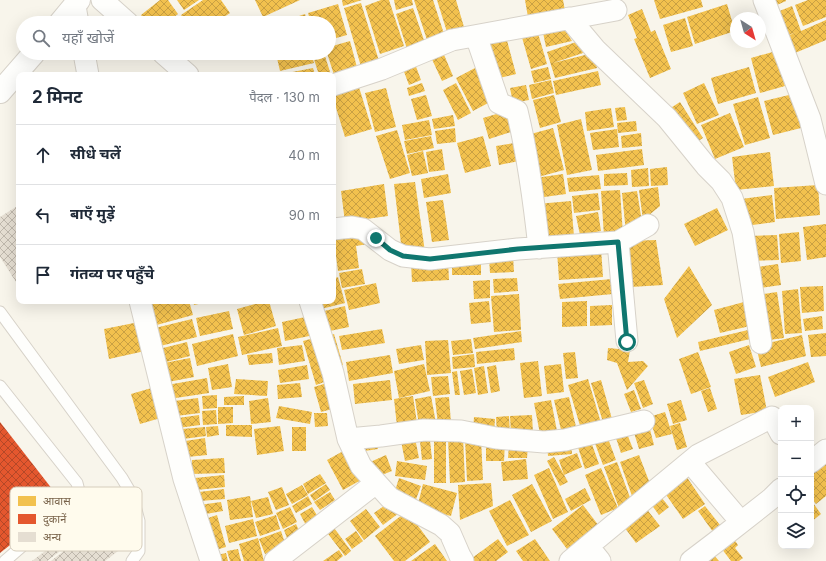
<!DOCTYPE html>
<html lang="hi">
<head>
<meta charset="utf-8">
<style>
  :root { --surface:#fff; --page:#f2f2f3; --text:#1f2937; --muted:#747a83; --line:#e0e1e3 }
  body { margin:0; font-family:Inter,"Noto Sans Devanagari",sans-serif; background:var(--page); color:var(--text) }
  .controls { position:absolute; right:12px; bottom:12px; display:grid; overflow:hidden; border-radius:8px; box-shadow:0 4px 16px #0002 }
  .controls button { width:36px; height:36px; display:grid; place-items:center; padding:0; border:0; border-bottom:1px solid var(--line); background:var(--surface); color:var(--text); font:20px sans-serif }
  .compass { position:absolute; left:730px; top:12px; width:36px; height:36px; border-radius:50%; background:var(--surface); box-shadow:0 4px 16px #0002; rotate:143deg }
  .stop { position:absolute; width:12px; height:12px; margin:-9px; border:3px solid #0f766e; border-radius:50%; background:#fff }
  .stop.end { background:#0f766e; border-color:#fff; box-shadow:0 1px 4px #0008 }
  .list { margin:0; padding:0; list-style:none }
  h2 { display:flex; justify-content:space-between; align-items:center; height:52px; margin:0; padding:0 16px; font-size:17px }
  h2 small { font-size:13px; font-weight:400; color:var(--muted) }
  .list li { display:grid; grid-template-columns:26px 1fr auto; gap:12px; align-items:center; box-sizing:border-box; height:60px; padding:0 16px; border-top:1px solid var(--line) }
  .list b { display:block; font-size:15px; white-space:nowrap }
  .list em { font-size:13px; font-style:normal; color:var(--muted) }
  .icon { flex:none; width:22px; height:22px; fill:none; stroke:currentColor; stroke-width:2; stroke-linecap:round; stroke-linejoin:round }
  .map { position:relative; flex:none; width:826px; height:561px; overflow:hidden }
  .search { position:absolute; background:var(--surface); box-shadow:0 4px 16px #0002; left:16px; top:16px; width:320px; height:44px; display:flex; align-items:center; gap:10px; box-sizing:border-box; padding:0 14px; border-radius:22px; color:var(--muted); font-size:15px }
  .panel { position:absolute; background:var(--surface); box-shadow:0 4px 16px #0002; left:16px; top:72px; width:320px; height:232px; border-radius:8px }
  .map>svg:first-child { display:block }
</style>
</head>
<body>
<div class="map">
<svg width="826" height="561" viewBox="0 0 826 561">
  <defs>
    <pattern id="homes-cross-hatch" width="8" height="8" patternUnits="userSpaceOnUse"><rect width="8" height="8" fill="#f2c14e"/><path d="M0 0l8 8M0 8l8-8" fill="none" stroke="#c9a043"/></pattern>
    <pattern id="shops-cross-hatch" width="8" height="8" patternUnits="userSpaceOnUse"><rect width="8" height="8" fill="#e4572e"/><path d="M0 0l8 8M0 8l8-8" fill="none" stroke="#b44828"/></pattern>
    <pattern id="building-cross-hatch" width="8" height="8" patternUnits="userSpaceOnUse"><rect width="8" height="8" fill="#e5ded2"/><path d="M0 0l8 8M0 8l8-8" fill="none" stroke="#beb7ac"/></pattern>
  </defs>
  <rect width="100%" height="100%" fill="#f8f5eb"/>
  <path fill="url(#homes-cross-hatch)" d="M160 0H168L178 14 166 23H147L141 15Z
    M177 0H199L184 10Z
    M203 0H221L230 13 215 23H187L181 15Z
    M255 0H300L263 17Z
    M342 0H362L343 6Z
    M381 0H389L404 46 380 54 365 6Z
    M394 0H412L413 5 396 10Z
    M414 0H433L445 37 428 43Z
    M437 0H456L464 27 447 32Z
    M525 0H563L566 16 529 23Z
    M654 0H701L703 7 660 19Z
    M768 0H786V1L770 8Z
    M808 0H826V17L803 26 795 5Z
    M361 3 380 64 362 70 344 8Z
    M338 4 347 35 329 40V23H311L308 13Z
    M727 4 735 31 695 44 687 17Z
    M792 6 801 31 826 20V40L795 53 788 36 796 32 782 38 772 14Z
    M413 8 426 46 408 52 396 14Z
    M642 9 651 32 655 30 671 69 650 78 634 39 637 38 628 15Z
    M305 14 308 23H288L287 20Z
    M179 16 184 23H169Z
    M685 18 693 46 671 52 663 25Z
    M561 23 572 41 546 47 542 28Z
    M537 30 547 64 531 69 521 34Z
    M505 33 516 74 495 79 485 38Z
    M350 41 358 71 335 78 327 53H329V47Z
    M579 41 583 53 553 63 593 53 597 68 555 78 547 52Z
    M442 50 453 76 442 81 430 55Z
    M776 51 785 86 760 93 751 58Z
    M298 53H311L314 63 280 71 277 58Z
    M312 53H324L331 75H319Z
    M415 64 421 80 409 85 403 69Z
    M548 67 551 79 534 83 531 71Z
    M749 67 756 93 718 104 711 78Z
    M313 68 315 75H282V74Z
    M475 68 492 101 473 111 456 78Z
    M598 71 601 85 556 95 553 81Z
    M551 80 554 93 532 99 529 85Z
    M422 83 425 91 409 96 407 88Z
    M456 83 471 113 458 120 443 90Z
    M704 83 719 115 697 124 683 93Z
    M358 84 372 129 345 137 333 98V92Z
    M526 85 529 100 513 103 510 88Z
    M386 88 396 127 375 132 365 93Z
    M793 94 801 128 773 135 764 101Z
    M426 95 432 116 417 120 411 99Z
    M554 95 561 122 540 128 533 100Z
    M758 97 770 138 745 145 733 104Z
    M680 102 703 138 692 145 669 109Z
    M625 107 627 120 617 121 615 108Z
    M611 108 614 127 587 131 585 112Z
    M510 110 517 130 489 139 483 118Z
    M730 113 744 147 715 159 701 125Z
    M453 115 455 126 434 129 432 119Z
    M581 119 592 170 567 175 557 125Z
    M429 120 432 135 405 140 402 125Z
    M636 121 637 131 618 133 617 123Z
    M455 128 456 142 437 144 435 131Z
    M553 128 564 170 538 177 527 135Z
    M617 129 619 147 593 150 590 133Z
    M397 130 410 173 390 179 376 136Z
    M641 133 642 146 622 148 621 136Z
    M431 136 434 148 407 154 404 141Z
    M483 136 491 166 465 173 457 143Z
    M521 142 524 160 499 165 496 146Z
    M442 149 445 170 429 172 426 152Z
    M642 149 644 165 598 171 596 155Z
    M423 151 428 173 412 176 407 155Z
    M770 152 774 186 736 190 732 157Z
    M667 167 668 185 651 186 650 169Z
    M648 168 649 186 632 187 631 170Z
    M627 173 628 185 604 186V174Z
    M448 174 451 193 424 198 421 179Z
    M563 174 566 194 537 198 535 178Z
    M599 175 601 189 569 192 567 178Z
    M415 182 425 252H402L394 184Z
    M384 184 388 216 345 222 341 191Z
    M818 185 820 215 776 219 774 188Z
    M658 187 660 206 643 220 639 190Z
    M620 190 623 235 604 236 601 191Z
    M637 191 642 222 626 233 622 193Z
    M598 193 600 210 574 213 572 196Z
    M772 195 775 222 745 226 741 199Z
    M334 200 336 214H333V201Z
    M443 200 449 240 432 242 426 202Z
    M571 201 574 236 540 239 537 204Z
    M717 208 728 230 695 246 684 224Z
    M598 212 601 231 580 235 576 216Z
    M826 224V257L807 260 803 227Z
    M357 231 368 244 356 246 359 268 338 271 333 233Z
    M799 232 801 261 781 263 779 234Z
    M777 235 779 260 749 261 747 236Z
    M656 240 663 285 631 287 628 241Z
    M601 248 603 277 559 280 557 251Z
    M513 256 514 272 490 273 489 258Z
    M481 257V275H452V258Z
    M448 261 449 280 412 282 411 263Z
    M778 264 781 285 754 289 751 268Z
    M689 266 712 305 677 338 664 299Z
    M362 269 365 284 342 288 339 273Z
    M338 277 345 303 317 310 315 301H333V279Z
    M517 278 518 291 494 293 493 279Z
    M612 279 613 294 560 299 558 284Z
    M490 280V298L474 299 473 281Z
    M376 283 380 303 349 310 344 290Z
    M823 286 824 311 802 313 800 287Z
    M798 289 802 333 785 334 782 291Z
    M777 292 784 338 762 341 756 295Z
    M519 294 521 330 494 332 491 296Z
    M161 301H189L193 315 153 326 147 305Z
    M193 301H208V302L194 305Z
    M236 301H250V302L237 304Z
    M266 301H269L276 326 244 335 237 309Z
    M489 301 491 322 471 324 469 303Z
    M587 301V326L562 327V302Z
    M744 302 750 326 720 333 714 310Z
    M612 305V325L590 326V306Z
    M345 306 349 327 325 332 320 312Z
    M229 311 233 329 200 336 196 318Z
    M310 316 314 335 285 341 282 322Z
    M822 316 823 329 805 331 803 319Z
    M192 319 197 337 160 346 155 328Z
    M139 322 145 351 109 359 104 329Z
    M278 328 282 346 242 355 238 337Z
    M382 329 385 343 342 350 339 336Z
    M748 330 750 339 700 351 698 342Z
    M521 331 522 342 475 349 473 338Z
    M826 333V356L811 357 808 335Z
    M233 334 238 356 197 366 192 344Z
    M334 334 343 365 335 368 326 336Z
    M802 335 806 356 761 367 756 346Z
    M318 337 330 380 316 385 303 341Z
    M471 339 473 353 453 355 451 341Z
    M448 340 451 373 427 375 425 341Z
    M187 342 190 356 162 363 159 349Z
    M302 345 305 361 279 365 277 348Z
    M421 345 424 360 399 364 396 349Z
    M749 345 756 367 736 374 729 352Z
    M514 348 515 360 477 364 476 352Z
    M608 348 630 350 628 362 643 361 648 366 627 390 617 363 607 360Z
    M575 352 578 378 566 379 563 353Z
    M698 352 711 387 691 394 679 359Z
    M272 353 273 363 249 365 247 355Z
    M474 354 475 367 453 369 452 357Z
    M390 355 393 373 349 381 346 362Z
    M190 358 194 377 168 382 164 363Z
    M538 361 542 396 524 398 520 363Z
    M808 362 815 382 775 397 768 377Z
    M228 364 232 387 212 390 208 368Z
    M424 364 430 391 399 398 394 371Z
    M561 364 564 392 547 394 544 366Z
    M307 365 309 379 280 383 278 370Z
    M496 365 500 391 491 393 487 367Z
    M484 366 488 393 478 395 474 368Z
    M472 369 476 393 464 395 460 371Z
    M457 371 460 395H455L452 372Z
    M760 375 767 411 741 415 734 379Z
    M448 376 450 394 433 396 431 377Z
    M207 378 209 393 169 399 167 385Z
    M236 379 268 381 267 396 234 394Z
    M588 379 601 423 581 429 568 385Z
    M390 380 392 400 355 404 353 384Z
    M601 380 612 419 603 422 591 383Z
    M644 380 653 404 643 408 634 383Z
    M330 382 336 408 321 412 314 387Z
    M300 383 302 397 278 399 277 385Z
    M155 387 164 417 140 424 131 394Z
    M710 388 717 409 708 412 701 391Z
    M634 390 641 409 631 412 624 394Z
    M217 395V408L203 409 202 396Z
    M244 396V405H224V397Z
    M413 396 417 423 397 426 394 399Z
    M431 396 436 423 419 425 415 399Z
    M449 397 451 423 438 425 435 398Z
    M569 397 577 431 562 434 554 400Z
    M198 398 200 413 176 416 174 401Z
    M268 398 271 422 251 424 249 401Z
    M551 400 557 431 540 434 534 403Z
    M681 400 687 420 673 424 667 404Z
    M279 406 312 412 310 424 276 418Z
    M218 407H233V423L218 424Z
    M216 410 217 424 203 425 202 411Z
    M665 412 672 434 656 438 649 417Z
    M314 413H327L328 426 315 427Z
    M199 415 200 425 178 428V418Z
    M532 415 533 433 511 434 510 416Z
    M509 416 510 434H497L496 417Z
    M474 417 495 419 494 432 473 430Z
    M648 422 654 445 639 449 632 426Z
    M680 423 687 447 677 450 670 426Z
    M226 425H252V437L226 436Z
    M218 426 219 435 207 437 206 427Z
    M280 426 284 451 257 455 254 429Z
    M205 427 206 436 183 439 182 429Z
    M292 427H306V451H292Z
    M429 431 432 459 422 460 419 432Z
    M626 431 633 449 621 453 615 435Z
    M434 432H446V483H434Z
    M414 433 419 458 405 461 400 436Z
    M606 433 616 460 603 465 593 438Z
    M589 436 599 464 585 469 576 441Z
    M463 437 465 482 450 483 448 438Z
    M205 438 207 455 187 457 185 441Z
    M481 438 483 480 467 481 465 439Z
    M376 440 378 449 358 452Z
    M486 442H505L504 461H486Z
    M571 442 572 454 548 456 547 445Z
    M509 445 528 446 527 458H508Z
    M347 449 363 479 343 490 327 460Z
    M577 453 582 467 564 475 559 460Z
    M386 455 392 471 374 478 368 463Z
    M639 455 652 489 632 496 620 462Z
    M554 457 568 482 560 486 547 461Z
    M224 458 225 473 192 474V460Z
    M526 459 528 479 503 481 501 462Z
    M826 460V496L816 504 811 498V472Z
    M397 461 427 466 425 480 395 476Z
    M617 462 632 503 619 508 604 467Z
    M549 468 568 512 553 519 534 475Z
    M601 468 618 508 601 515 585 475Z
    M684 473 705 504 683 519 662 489Z
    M320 474 326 483 308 494 303 484Z
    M224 475 225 487 197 490 195 478Z
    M399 478 421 486 415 502 394 494Z
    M491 483 493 506 460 520 458 485Z
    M326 484 330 490 314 501 310 495Z
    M423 484 457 493 451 516 417 508Z
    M532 484 552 521 531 532 512 495Z
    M302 485 308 495 292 504 286 494Z
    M282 487 289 505 276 510 268 492Z
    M585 488 591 500 571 511 565 499Z
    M224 489 225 499 200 501 199 492Z
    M330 492 335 500 320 510 314 502Z
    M658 493 669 507 659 515 648 500Z
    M250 496 253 517 230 520 227 500Z
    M308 496 312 504 296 513 292 506Z
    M268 497 273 514 256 518 251 501Z
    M510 500 529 535 507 546 489 511Z
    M811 500 821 514 811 522Z
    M391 501 399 513 383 525 374 513Z
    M221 502 223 511 200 515 199 505Z
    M583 505 602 530 570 553 552 529Z
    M705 506 724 530 716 536 698 511Z
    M290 507 297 522 283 529 276 513Z
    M312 507 321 522 308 529 300 514Z
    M645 507 660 526 636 543 622 524Z
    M366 509 380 527 364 540 350 521Z
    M407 511 430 542 405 561H394L375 536Z
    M217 515 226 547 212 551 202 520Z
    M276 515 280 529 260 536 255 522Z
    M253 519 257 536 229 543 225 526Z
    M296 524 301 535 288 541 284 530Z
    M332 525 351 551 345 556 325 530Z
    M281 531 286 546 265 554 259 539Z
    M356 531 363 541 352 549 345 539Z
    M731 535 738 545 735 548 743 558 739 561H731L718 544Z
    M258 538 264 561H244L239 544Z
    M498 539 508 552 496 561H468Z
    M535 539 550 561H523L516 551Z
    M435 544 447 561H411Z
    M238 549 241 561H230L227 551Z
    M339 550 343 556 337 561H323Z
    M226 553 228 561H215L213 556Z
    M714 555 719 561H707Z"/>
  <path fill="url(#shops-cross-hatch)" d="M0 422 63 503 0 553Z"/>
  <path fill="url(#building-cross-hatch)" d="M19 205V281L16 282 0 257V217Z
    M105 518 126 545 105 561H51Z
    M53 545 59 552 47 561H32Z"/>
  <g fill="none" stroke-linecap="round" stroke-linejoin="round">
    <g stroke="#d7d2c9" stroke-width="13">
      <path id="service" d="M0 312 122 478 132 495 139 521V551L132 561
        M0 386 77 483 79 491 74 501 5 561"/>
    </g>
    <g stroke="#d7d2c9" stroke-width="23">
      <path id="minor" d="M102 0 128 23
        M764 0 810 119 826 184
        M75 6 78 23
        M569 18 595 49 667 118 706 166 721 181 732 198 743 232 761 343
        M476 36 499 103 517 111C528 156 534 201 539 248
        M84 53 88 75
        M163 53 188 75
        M333 85 382 69 452 40 616 10
        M333 229 352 227 363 229 390 250 403 256 430 259 518 249 618 242 648 225
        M618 242 627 341
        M140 301 184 479 211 561
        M310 301 333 373 348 439 361 466 390 498 441 525 450 533 460 556 463 561
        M348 439 381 436 424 430 461 431 496 438 544 442 565 440 644 421
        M690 462 741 522
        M811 462 826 450
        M588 546 600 561
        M275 561 376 483
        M570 561 698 455 772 417 781 434
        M691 561 716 542 772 498 781 489"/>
    </g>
    <g stroke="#d7d2c9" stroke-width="24">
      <path id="tertiary" d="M60 23 79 0
        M0 92 34 53"/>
    </g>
    <use href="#service" stroke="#fefefc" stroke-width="11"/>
    <use href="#minor" stroke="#fefefc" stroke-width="21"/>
    <use href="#tertiary" stroke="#fefefc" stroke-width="22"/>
  </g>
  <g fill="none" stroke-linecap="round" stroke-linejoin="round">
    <path stroke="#0f766e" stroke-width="5" d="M376 238 390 250 403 256 430 259 518 249 618 242 627 342"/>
  </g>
  <rect x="10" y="487" width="132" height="64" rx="6" fill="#fffbed" stroke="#d6cdbc" stroke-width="1"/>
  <rect x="18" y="496" width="18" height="10" fill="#f2c14e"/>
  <rect x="18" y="514" width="18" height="10" fill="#e4572e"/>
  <rect x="18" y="532" width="18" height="10" fill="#e5ded2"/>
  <g font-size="11" fill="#786249">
    <text x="43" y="505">आवास</text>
    <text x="43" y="523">दुकानें</text>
    <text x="43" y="541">अन्य</text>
  </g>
</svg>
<div class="controls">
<button>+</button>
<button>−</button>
<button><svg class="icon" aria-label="locate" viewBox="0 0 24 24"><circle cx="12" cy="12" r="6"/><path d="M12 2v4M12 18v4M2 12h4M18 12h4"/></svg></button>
<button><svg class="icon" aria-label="layers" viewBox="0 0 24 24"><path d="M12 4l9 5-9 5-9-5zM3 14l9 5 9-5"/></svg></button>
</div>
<svg class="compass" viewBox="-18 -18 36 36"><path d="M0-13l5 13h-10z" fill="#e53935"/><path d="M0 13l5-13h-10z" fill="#747a83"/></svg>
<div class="stop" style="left:627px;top:342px"></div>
<div class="stop end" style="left:376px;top:238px"></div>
<div class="search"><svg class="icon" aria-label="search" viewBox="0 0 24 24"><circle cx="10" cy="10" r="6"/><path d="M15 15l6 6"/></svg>यहाँ खोजें</div>
<section class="panel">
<h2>2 मिनट<small>पैदल · 130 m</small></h2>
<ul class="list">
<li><svg class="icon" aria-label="ahead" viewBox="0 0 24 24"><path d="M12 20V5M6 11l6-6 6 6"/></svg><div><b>सीधे चलें</b></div><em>40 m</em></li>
<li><svg class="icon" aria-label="left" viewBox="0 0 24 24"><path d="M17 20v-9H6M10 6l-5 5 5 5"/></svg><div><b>बाएँ मुड़ें</b></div><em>90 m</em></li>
<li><svg class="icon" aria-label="arrive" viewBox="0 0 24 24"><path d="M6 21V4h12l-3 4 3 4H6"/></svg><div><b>गंतव्य पर पहुँचे</b></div></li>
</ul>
</section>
</div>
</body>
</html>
